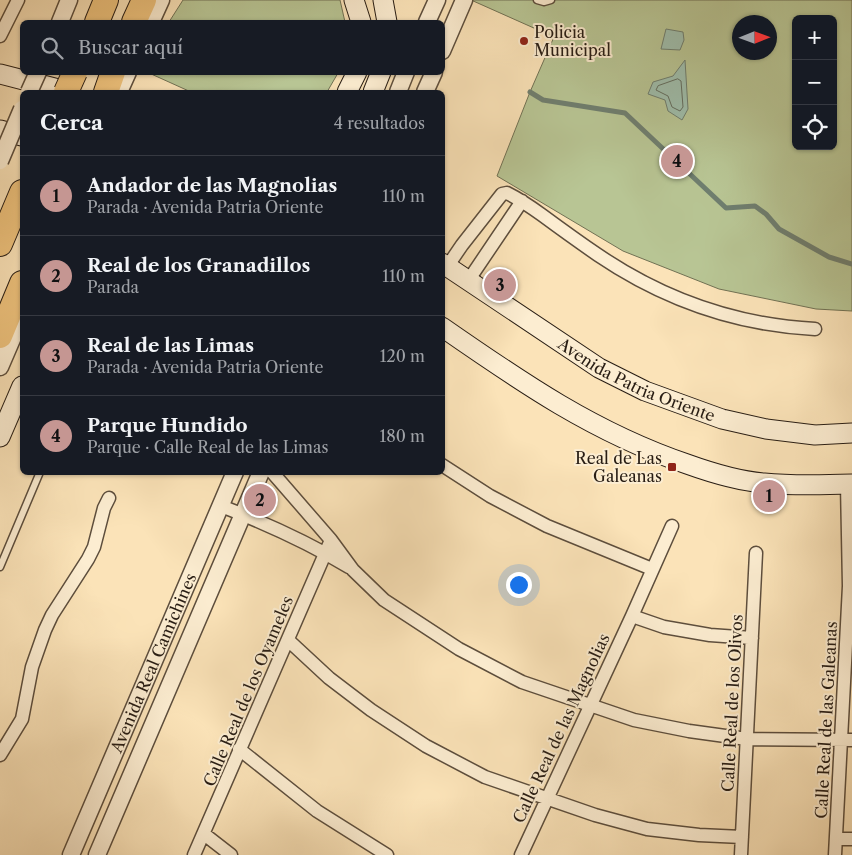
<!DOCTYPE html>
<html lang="es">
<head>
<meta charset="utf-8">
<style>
  :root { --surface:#171b24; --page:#242831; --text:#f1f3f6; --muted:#9ea1a6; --line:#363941; --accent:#c59692 }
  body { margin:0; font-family:"Libre Caslon Text",serif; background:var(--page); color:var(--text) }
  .controls { position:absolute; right:15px; top:15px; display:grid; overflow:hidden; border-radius:8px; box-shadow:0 1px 4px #0004 }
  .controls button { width:45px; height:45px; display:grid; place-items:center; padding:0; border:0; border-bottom:1px solid var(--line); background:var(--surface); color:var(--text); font:25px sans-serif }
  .compass { position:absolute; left:732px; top:15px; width:45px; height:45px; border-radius:50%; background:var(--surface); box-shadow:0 1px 4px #0004; rotate:89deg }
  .you { position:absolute; left:518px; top:584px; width:18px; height:18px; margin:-12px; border:4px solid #fff; border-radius:50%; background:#1a73e8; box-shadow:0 0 0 8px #1a73e833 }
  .badge { display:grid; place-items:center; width:32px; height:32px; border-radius:50%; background:var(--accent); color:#111; font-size:16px; font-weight:700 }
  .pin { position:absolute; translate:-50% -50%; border:2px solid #fff; box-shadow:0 1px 5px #0006 }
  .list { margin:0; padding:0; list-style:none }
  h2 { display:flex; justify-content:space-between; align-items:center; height:65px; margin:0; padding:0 20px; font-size:21px }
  h2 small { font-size:16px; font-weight:400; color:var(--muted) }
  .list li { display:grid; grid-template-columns:32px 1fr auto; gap:15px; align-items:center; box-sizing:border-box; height:80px; padding:0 20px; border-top:1px solid var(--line) }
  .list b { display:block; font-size:19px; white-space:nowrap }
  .list p { margin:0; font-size:16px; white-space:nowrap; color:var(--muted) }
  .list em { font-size:16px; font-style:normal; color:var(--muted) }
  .icon { flex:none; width:28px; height:28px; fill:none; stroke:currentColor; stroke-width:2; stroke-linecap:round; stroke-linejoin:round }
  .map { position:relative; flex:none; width:852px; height:855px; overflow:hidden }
  .search { position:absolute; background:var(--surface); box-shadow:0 1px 4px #0004; left:20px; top:20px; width:425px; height:55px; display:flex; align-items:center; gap:12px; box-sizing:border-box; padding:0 18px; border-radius:8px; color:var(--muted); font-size:19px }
  .panel { position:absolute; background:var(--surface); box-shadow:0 1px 4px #0004; left:20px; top:90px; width:425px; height:385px; border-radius:8px }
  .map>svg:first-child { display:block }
</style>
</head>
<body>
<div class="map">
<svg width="852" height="855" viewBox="0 0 852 855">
  <rect width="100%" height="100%" fill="#fbe3b8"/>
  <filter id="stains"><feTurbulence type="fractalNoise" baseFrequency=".004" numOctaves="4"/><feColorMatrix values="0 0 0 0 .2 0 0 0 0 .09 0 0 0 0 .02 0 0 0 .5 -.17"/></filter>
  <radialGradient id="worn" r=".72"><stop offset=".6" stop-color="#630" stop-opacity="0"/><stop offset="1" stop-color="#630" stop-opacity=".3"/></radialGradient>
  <path fill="#b8c594" stroke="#707154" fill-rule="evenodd" d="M183 0H340L345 22H169Z
    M471 0H852V311L816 309 719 289 623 251 497 176 530 92 554 37ZM796 19H833V146H796ZM740 22H770V52H740Z
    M149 73 338 72V73L327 92H191Z"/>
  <path fill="#9fbeac" stroke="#6f7e6f" d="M666 29 683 32 684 40 680 50 661 49Z
    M685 60 688 109 682 120 668 111 665 100 648 94 653 82 673 76Z"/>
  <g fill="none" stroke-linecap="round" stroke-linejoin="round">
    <path stroke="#646e60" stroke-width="1" d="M678 79 681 81 683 107 680 111 672 107 668 96 656 90 658 86Z"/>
    <path stroke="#6f7e6f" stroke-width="5" d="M530 92 543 100 625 113 726 208 755 206 766 214 779 229 829 257 852 264"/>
    <g stroke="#5d4e3d" stroke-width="9">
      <path id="service" d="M537 0 544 2 551 0
        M0 567 40 472"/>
    </g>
    <g stroke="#5d4e3d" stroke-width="15">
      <path id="minor" d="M0 36 18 0
        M447 267 462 245 502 194 507 193C519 199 531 207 542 215 561 229 579 242 598 255 663 299 737 325 815 329
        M468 281 522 201
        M442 465 490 496 547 526 652 569
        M272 472 331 540 353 570 384 600 459 649 522 682 634 720 689 731 747 739 852 740
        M221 506C265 523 309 543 349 567
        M632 616 664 627 710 635 752 638
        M288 640 329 678 371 710 426 746 485 777 595 815 647 829 699 835 742 837
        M239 749 317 811 387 855
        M0 755 22 719 32 667 45 630 52 615 88 559 94 547 104 508 109 498
        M204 834 231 855
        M836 839H852
        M194 855 331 540
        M521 855 632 616 672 526
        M741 855 756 553
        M835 855 849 586 847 484"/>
    </g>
    <g stroke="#5d4e3d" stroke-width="19">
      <g id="tertiary">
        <path d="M60 22 69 0"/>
        <path d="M151 22 161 0"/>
        <path d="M427 22 437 0"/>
        <path d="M442 51 464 0"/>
        <path d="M119 92 128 72"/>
        <path d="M398 92 406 72"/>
        <path d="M425 92 434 72"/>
        <path d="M0 367 22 316"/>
        <path id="s1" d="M71 855 235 472"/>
        <path d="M97 855 261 472"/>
      </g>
    </g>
    <g stroke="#281d14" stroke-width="21">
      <g id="secondary">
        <path d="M354 0 361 22"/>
        <path d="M383 0 387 22"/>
        <path d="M0 74 70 92"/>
        <path d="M347 92 357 72"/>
        <path d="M373 92 381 72"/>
        <path d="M0 130 22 136"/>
        <path id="s2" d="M442 263 599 368 645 391 722 419 766 429 815 435 852 433"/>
        <path d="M442 327C521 382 595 433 687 464 712 473 738 481 764 483 793 486 823 485 852 484"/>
        <path d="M0 437 22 386"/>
      </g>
    </g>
    <g stroke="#281d14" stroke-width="26">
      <path id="motorway" d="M97 22 106 0
        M134 22 144 0
        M106 92 113 72
        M0 244 22 192
        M0 336 22 283"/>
    </g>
    <use href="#service" stroke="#fcedd1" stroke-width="6"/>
    <use href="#minor" stroke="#fcedd1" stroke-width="12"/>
    <use href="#tertiary" stroke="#fcedd1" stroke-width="16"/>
    <use href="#secondary" stroke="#fcedd1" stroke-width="19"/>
    <use href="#motorway" stroke="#eec27c" stroke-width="24"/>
    <g stroke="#5d4e3d" stroke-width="19" stroke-linecap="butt">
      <path id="tertiary-bridge" d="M29 92 38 72
        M0 161 22 109"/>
    </g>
    <g stroke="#281d14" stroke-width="26" stroke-linecap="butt">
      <path id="motorway-bridge" d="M66 92 75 72"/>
    </g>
    <use href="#tertiary-bridge" stroke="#fcedd1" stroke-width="16"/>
    <use href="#motorway-bridge" stroke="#eec27c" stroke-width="24"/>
  </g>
  <g fill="#8f2418" stroke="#fcedd1" stroke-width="2">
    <circle cx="524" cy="41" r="5"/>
    <rect x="667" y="462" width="10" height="10" rx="2.5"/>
  </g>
  <g text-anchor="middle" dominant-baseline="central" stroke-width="4" stroke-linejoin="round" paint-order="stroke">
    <g font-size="16" fill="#281d14" stroke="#fcedd1" text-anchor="start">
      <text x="534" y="32">Policia<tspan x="534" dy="18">Municipal</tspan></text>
      <text x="662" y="458" text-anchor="end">Real de Las<tspan x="662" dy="18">Galeanas</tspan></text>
    </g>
    <g font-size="16" fill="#281d14" stroke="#fcedd1">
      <text stroke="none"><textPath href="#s2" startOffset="228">Avenida Patria Oriente</textPath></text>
      <text stroke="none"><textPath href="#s1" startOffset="209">Avenida Real Camichines</textPath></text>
      <text transform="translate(248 691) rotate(-67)">Calle Real de los Oyameles</text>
      <text transform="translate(732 703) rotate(-87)">Calle Real de los Olivos</text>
      <text transform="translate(826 720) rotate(-87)">Calle Real de las Galeanas</text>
      <text transform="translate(561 728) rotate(-65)">Calle Real de las Magnolias</text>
    </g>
  </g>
  <rect width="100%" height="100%" filter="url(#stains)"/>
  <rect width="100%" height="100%" fill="url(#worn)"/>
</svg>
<div class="controls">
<button>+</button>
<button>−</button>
<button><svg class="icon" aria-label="locate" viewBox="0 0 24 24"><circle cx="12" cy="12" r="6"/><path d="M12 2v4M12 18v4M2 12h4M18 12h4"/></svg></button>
</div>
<svg class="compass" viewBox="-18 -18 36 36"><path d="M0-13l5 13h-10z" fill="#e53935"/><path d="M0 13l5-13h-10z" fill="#9ea1a6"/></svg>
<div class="you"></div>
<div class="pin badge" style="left:769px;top:496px">1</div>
<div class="pin badge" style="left:260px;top:500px">2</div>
<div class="pin badge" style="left:500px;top:285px">3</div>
<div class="pin badge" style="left:677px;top:161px">4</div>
<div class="search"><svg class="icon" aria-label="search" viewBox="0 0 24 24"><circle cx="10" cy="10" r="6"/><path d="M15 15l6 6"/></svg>Buscar aquí</div>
<section class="panel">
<h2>Cerca<small>4 resultados</small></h2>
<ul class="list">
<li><span class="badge">1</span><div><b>Andador de las Magnolias</b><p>Parada · Avenida Patria Oriente</p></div><em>110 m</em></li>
<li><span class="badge">2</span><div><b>Real de los Granadillos</b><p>Parada</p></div><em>110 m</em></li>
<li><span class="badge">3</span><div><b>Real de las Limas</b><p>Parada · Avenida Patria Oriente</p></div><em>120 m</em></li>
<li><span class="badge">4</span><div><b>Parque Hundido</b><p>Parque · Calle Real de las Limas</p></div><em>180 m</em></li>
</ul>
</section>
</div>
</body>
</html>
